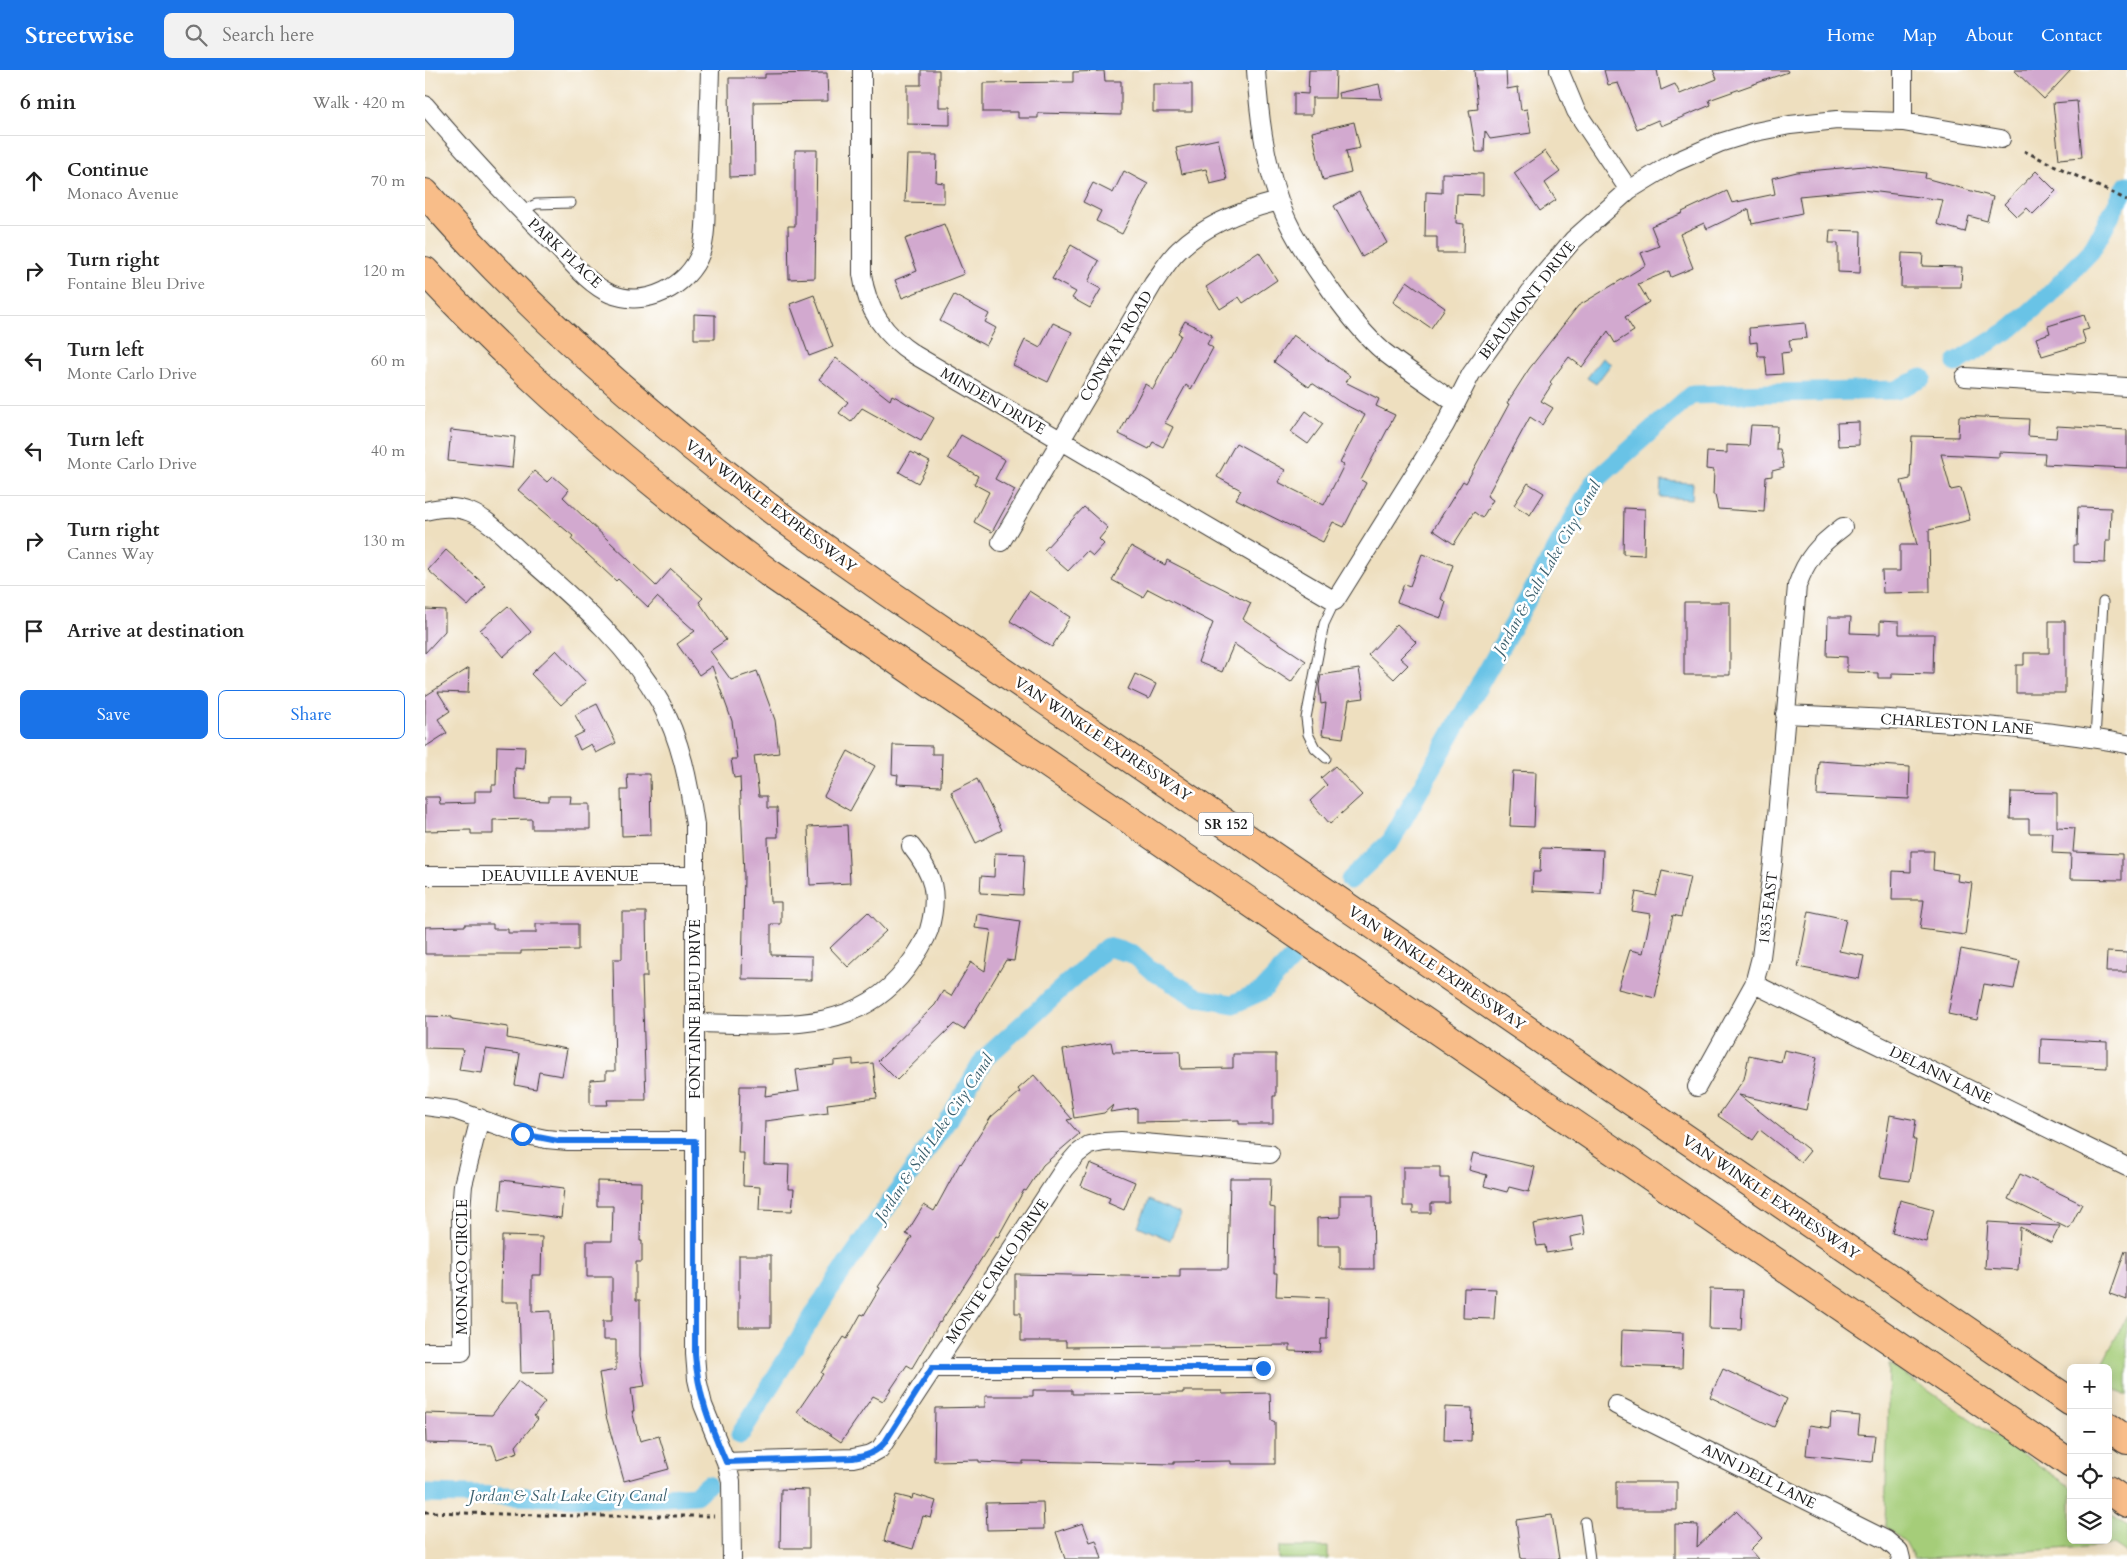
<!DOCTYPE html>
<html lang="en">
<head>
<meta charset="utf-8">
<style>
  :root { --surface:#fff; --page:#f2f2f2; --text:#222; --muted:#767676; --line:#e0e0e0; --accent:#1a73e8 }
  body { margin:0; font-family:Cardo,serif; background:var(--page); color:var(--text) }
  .controls { position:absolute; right:15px; bottom:15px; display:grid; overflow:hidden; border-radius:8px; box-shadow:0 2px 12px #0003 }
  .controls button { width:45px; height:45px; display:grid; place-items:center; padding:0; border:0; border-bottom:1px solid var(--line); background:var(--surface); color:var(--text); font:25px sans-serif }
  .stop { position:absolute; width:15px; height:15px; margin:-11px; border:4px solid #1a73e8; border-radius:50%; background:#fff }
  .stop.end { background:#1a73e8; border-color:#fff; box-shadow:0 1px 5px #0008 }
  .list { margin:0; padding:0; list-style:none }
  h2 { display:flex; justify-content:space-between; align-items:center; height:65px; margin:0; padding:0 20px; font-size:21px }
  h2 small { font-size:16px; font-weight:400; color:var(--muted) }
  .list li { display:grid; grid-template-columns:32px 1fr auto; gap:15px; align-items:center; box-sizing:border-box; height:90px; padding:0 20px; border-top:1px solid var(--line) }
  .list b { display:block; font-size:19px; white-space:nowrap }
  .list p { margin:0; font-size:16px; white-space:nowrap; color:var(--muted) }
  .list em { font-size:16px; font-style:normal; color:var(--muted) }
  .actions { display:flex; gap:10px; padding:15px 20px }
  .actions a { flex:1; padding:11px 0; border:1px solid var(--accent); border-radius:8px; text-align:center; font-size:18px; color:var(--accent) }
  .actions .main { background:var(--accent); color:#fff }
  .icon { flex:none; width:28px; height:28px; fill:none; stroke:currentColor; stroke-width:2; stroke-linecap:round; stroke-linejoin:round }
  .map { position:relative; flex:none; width:1702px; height:1489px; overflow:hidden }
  header { display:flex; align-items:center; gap:30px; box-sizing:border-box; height:70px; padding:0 25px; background:var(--accent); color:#fff }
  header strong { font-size:24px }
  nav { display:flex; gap:28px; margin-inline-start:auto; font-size:18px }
  .search { width:350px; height:45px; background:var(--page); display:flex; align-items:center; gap:12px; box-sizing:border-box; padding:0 18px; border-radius:8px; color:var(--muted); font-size:19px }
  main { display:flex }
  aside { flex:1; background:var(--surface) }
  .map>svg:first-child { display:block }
</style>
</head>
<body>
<header>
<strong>Streetwise</strong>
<div class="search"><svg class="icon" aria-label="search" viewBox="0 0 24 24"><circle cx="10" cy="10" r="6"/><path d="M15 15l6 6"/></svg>Search here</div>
<nav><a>Home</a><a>Map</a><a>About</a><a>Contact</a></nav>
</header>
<main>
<aside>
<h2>6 min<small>Walk · 420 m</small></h2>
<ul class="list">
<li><svg class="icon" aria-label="ahead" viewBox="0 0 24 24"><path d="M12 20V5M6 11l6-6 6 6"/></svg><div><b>Continue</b><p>Monaco Avenue</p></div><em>70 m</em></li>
<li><svg class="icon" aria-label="right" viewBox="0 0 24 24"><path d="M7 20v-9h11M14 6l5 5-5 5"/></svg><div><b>Turn right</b><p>Fontaine Bleu Drive</p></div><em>120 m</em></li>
<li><svg class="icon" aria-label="left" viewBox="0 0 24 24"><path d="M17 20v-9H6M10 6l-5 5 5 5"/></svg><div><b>Turn left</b><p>Monte Carlo Drive</p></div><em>60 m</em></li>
<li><svg class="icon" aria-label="left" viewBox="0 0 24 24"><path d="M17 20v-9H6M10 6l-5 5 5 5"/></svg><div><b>Turn left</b><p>Monte Carlo Drive</p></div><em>40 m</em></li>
<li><svg class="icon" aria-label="right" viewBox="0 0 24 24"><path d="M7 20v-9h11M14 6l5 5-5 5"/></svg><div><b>Turn right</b><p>Cannes Way</p></div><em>130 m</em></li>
<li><svg class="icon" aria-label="arrive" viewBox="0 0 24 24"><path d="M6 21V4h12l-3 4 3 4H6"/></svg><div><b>Arrive at destination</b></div></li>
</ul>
<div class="actions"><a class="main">Save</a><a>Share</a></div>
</aside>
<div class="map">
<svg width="1702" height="1489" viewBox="0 0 1702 1489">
  <rect width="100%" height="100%" fill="#fff"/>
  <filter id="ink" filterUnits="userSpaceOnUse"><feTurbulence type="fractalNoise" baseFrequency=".02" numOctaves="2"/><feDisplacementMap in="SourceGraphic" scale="10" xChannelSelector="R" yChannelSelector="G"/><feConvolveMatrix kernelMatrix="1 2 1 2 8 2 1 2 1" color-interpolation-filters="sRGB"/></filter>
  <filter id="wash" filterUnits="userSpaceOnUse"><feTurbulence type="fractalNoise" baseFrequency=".0096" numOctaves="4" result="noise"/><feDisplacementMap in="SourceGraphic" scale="20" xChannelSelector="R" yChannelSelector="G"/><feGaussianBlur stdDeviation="1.12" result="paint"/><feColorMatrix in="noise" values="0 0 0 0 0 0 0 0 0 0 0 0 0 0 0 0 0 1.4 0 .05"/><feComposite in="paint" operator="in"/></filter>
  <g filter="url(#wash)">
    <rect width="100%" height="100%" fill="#eedfbf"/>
    <path fill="#a5cd79" stroke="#60744a" d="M1702 1246V1326L1683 1315V1298H1675Z
      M1464 1294 1646 1417V1470H1683V1443L1702 1456V1484L1689 1475 1489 1489 1480 1472 1460 1456Z
      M854 1477H903V1489H854Z"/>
    <path fill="#69c3e6" stroke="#427081" d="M1177 288 1186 294 1171 314 1162 308Z
      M1236 411 1268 413 1267 429 1235 427Z
      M724 1130 756 1144 745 1170 713 1156Z"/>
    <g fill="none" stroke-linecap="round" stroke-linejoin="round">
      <path stroke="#69c3e6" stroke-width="19" d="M1531 293 1587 258 1623 226 1666 181 1702 115
        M925 810 966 771 1169 412 1266 325 1471 320 1497 308
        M315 1365 404 1220 527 1044 559 989 682 877 708 884 726 900 773 928 808 934 837 921 866 890
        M0 1424 210 1429 271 1425 282 1415"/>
    </g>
    <g id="blocks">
      <path fill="#d2a9cf" d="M496 0H514V37H525V55L482 54V15H496Z
        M884 0H911L910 28H887V45H869V23L883 24Z
        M1049 0H1081L1082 19 1093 17 1096 40 1102 39 1106 63 1065 69 1060 61 1059 82H1051L1044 40 1053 39Z
        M1179 0H1232L1236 20 1250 14 1255 24 1292 9 1288 0H1362L1363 2 1284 30 1286 35 1236 56 1233 50 1212 59 1193 13 1183 15Z
        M1589 0H1646L1619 29Z
        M679 1 680 11H696V45L613 43V48H593V42H558V13L648 12V2Z
        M402 3 403 31 329 32 330 106 305 107 304 8H340V4Z
        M728 14H767V42H728Z
        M954 14 957 29 914 28 913 23Z
        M1652 31 1657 87 1634 89 1628 33Z
        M929 52 935 78 921 81 926 103 898 110 887 62Z
        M793 69 802 110 785 114 781 99 757 104 751 78Z
        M370 80H392L390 208 364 209 363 156H370Z
        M1120 81 1135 102 1120 113 1131 130 1115 141 1089 103Z
        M482 85H512L511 112 519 113V133L480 132Z
        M1439 96 1501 103 1500 108 1568 127 1562 151 1544 146 1540 162 1512 154 1518 130 1437 120 1374 126 1377 143 1327 154 1324 139 1282 159 1279 153 1255 164 1268 198 1246 207 1244 201 1213 214 1224 232 1200 247 1209 261 1190 273 1183 261 1157 297 1144 287 1125 312 1127 314 1116 331 1128 338 1117 355 1105 347 1062 426 1068 430 1057 448 1049 442 1029 474 1008 460 1038 411 1041 413 1084 334 1082 333 1104 299 1153 236 1221 195 1216 183 1234 176 1226 156 1258 143 1257 142 1302 121 1307 133 1350 124 1347 108 1372 102Z
        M699 101 723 114 697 164 671 151 676 141 658 132 668 113 688 123Z
        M1611 101 1631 121 1608 144 1602 138 1592 147 1579 134Z
        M1017 103 1058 104V125L1032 124 1031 153 1039 154 1038 183H1012V167H1000L1001 122 1017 123Z
        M934 122 962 173 937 187 909 136Z
        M519 154 539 204 477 228 470 210 492 201 480 169Z
        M1405 160 1436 161 1435 203 1413 202V173H1404Z
        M646 175 674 191 663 212 676 219 665 238 647 228 651 222 627 209Z
        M834 182 852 210 818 233 814 227 795 239 781 217Z
        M1477 183 1498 184 1497 196 1537 197 1536 217H1476Z
        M982 211 1020 238 1006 258 968 232Z
        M389 225 408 277 384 286 365 234Z
        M529 225 564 244 560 252 571 258 561 276 515 251Z
        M269 244 290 245V269H269Z
        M1659 245 1664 259 1657 261 1661 273 1617 286 1611 268 1625 263 1623 256Z
        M760 251 787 265 782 274 788 278 766 319 761 315 740 353 748 357 738 377 728 372 724 379 694 364 720 314 728 319 756 265 753 263Z
        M628 253 647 262 623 312 588 295 600 270 615 278Z
        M1380 253 1382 268 1364 270 1366 282 1356 283 1358 304 1342 305 1340 286H1333L1332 272 1325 273 1324 258Z
        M868 265 925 306 920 312 954 329 951 336 970 345 936 410 941 413 919 457 908 452 898 472 811 429 816 420 792 407 811 373 860 400 853 412 899 435 919 395 915 393 940 345 915 332 887 313 884 317 849 292Z
        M411 288 465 330 467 325 509 348 496 371 437 338 426 352 414 343 423 332 394 309Z
        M881 341 898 354 883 374 866 362Z
        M1534 346 1604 349 1603 366 1631 368 1632 356 1702 360V398L1619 394 1620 384 1574 382V387L1516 384 1526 420 1536 418 1545 450 1504 460 1505 522 1458 523 1457 501H1475V475H1492L1476 411 1485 409 1487 366 1533 367Z
        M1434 352V375L1413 376 1412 353Z
        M1326 355 1352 356 1351 379H1355L1359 398 1347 401V406L1341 407 1339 442 1293 439 1290 425H1288L1289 400 1281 399 1282 382 1302 383V375L1324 376Z
        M26 360 90 367 87 398 23 391Z
        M536 365 580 390 570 409 590 420 567 462 549 452 564 422 549 414 553 406 523 388Z
        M486 382 505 392 493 413 474 402Z
        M109 401 122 412 128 406 144 420 138 427 231 516 246 499 278 528 274 532 301 570 285 581 306 610 332 601 350 650 354 683 329 686 334 726H342V738H352L353 767H343L344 806 345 832H356V854H346V885L387 886V910L317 909 319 806 315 707 309 708 306 689H312L307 651 287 596 274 605 252 574 270 561 232 527 223 537 193 509 191 511 146 469 148 466 93 420Z
        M1103 413 1119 423 1105 445 1089 435Z
        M659 437 683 458 674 469 679 474 668 486 662 481 643 501 619 480Z
        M1653 437 1686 438 1685 471H1681L1680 493 1649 492V475H1652Z
        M1199 438 1220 439 1219 485 1198 484Z
        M706 476 740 495 742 490 826 533 818 549 881 591 866 612 809 574 797 602 773 592 788 553 723 519 718 527 687 510Z
        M21 480 61 516 43 536 3 500Z
        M997 484 1028 495 1016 529 1021 532 1016 548 972 532 979 514 985 516Z
        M604 521 645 547 627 577 585 551Z
        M1259 532H1305V605H1259Z
        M83 536 106 562 78 587 55 560Z
        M0 539 20 540V561L0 583Z
        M1403 547H1426L1425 563 1455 564V551L1474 552V564H1509L1508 604 1467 603V608H1453V603L1422 602V587L1402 586Z
        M1624 551H1640V623H1591V595H1599V583H1624Z
        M972 554 991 572 975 588 983 595 969 609 943 585Z
        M131 580 161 612 136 635 106 604Z
        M44 598 43 623 13 622 25 641 13 649 22 663 0 677V626Z
        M934 599 939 628 924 630 918 668 897 665 901 633 896 634 894 615 896 605Z
        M710 604 731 614 724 629 703 619Z
        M172 634 191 673 171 683 166 674 155 680 149 667 159 662 150 645Z
        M468 675 507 676V684H517L516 716 472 714 473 705 467 704Z
        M72 676 100 677 99 699 90 698 91 730 124 731V726H146L145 734H165V759H107V749L68 750V764H46V760L0 761V727H14L15 734 50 733V721H67V715H71Z
        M423 681 450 696 425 741 399 726Z
        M1394 691 1485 697 1484 729 1392 725Z
        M910 696 937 725 905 754 885 731 902 715 896 708Z
        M1088 701 1111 702 1109 757 1085 756Z
        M202 704H225L226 765 197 766 196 720H203Z
        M552 709 577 760 551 773 526 722Z
        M1586 722 1632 723V757L1650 758 1648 782 1697 784V810L1645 809 1646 784 1627 783 1628 763H1604V749H1585Z
        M422 755 425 813 385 815 383 757Z
        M1116 778 1178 780 1176 824 1107 821 1108 802H1115Z
        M1486 781H1509L1508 800 1533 804 1532 811 1547 813 1540 865 1495 859 1499 830H1467L1468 801 1486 802Z
        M570 783 600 784 598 825 555 823 556 806 569 807Z
        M1237 801 1265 807 1256 847 1248 845 1230 928 1193 919 1205 880 1218 883 1226 844 1207 841 1211 822 1231 826Z
        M1384 841 1421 849 1414 881 1439 886 1434 909 1373 897Z
        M197 842H221L222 907H217L221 1030H182L183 1035H165V1010L181 1009V1001H190L188 889H197Z
        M443 842 461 861 423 897 405 878Z
        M552 844 595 851 589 891 581 890 539 960 529 954 472 1010 453 991 510 935 518 921 526 926 546 892 560 901 566 860 550 858Z
        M40 854H68V859H83V863H111V854H153V880L96 881V884H0V857L40 856Z
        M1536 879 1595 891 1589 919 1559 914 1552 950 1523 944Z
        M1682 882 1702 883V902H1681Z
        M0 946 27 947V949L83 957 82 968 142 979 137 1006 114 1002 111 1019 90 1015 95 984 61 979 57 1003 34 1000 38 979 0 978Z
        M1616 969 1682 972V998L1615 995Z
        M686 972 688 982 755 981 756 999 808 998V984H851V1026H848V1054H814V1050L712 1052V1038L685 1042 688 1035 679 1043 649 1048 638 980Z
        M1359 980 1392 987 1381 1040 1314 1025 1385 1081 1376 1092 1335 1060 1328 1070 1293 1046 1319 1009 1324 985 1356 992Z
        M428 989V995L448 993 452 1028 402 1034 403 1043 340 1051 339 1094 364 1095 363 1119H369L367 1141 334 1140 335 1117 318 1116 319 1083H313L315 1016H341L340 1026 374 1021 371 1000 409 995V991Z
        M609 1005 647 1049 642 1050 654 1064 618 1095 601 1121 599 1120 573 1167 571 1166 515 1253 514 1252 487 1298 482 1295 458 1331 448 1326 416 1372 372 1342 398 1304 396 1303 419 1267 422 1269 436 1244 439 1245 455 1218 453 1217 487 1167 481 1164 499 1135 509 1141 535 1093 536 1094 566 1047 595 1022 593 1019Z
        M1465 1045 1491 1050 1488 1070H1491L1485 1111 1455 1107Z
        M1048 1083 1110 1097 1104 1122 1084 1117 1082 1122 1059 1116 1062 1105 1044 1100Z
        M665 1093 710 1112 699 1140 683 1133 685 1128 656 1116Z
        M978 1097H1015V1108H1024V1133H1006V1143H988V1136H978Z
        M1595 1104 1657 1134 1644 1159 1583 1129Z
        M805 1108H846L845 1137 850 1138 849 1203H852L851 1226 903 1228 902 1269H896L895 1282 865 1281V1275L641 1277V1271H596V1243H590V1204L755 1207V1199H803Z
        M77 1110 139 1118 136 1148 74 1140Z
        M172 1111 216 1112 215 1171H217V1192H211V1230H215V1286L220 1316 206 1318 209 1341H207L215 1371 234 1366 244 1399 199 1411 181 1346 174 1303 191 1300V1270H178V1251H187V1207H162V1171H187L188 1136H172Z
        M915 1125H948L949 1199H915V1176H892V1148L915 1147Z
        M1475 1130 1509 1139 1501 1172 1467 1163Z
        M1157 1145 1160 1164 1145 1167 1147 1179 1121 1183 1120 1175 1112 1176 1108 1154Z
        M1563 1152 1596 1154 1635 1156 1626 1173 1595 1157 1593 1200 1560 1198Z
        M77 1166 117 1167 116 1205H107V1242L126 1241 128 1302 96 1303 94 1232H76Z
        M1700 1181H1702V1230L1685 1224Z
        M314 1185H346V1257H314Z
        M1039 1218 1071 1219 1069 1249 1038 1248Z
        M1285 1219 1318 1220 1316 1260 1284 1259Z
        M1197 1260 1258 1263 1257 1298 1196 1296Z
        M1298 1299 1362 1329 1349 1357 1285 1327Z
        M93 1311 120 1332 109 1346 113 1349 91 1376 93 1382 72 1389 67 1375 1 1373 0 1343 67 1345Z
        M608 1320H647V1324L758 1323V1321H797V1324L845 1323 846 1350 850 1352V1394H806V1391L749 1392V1394L598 1391V1394L554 1392V1390L509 1391 510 1338 560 1337V1326H608Z
        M1020 1337 1047 1338 1046 1371 1019 1370Z
        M1406 1343 1435 1346 1433 1364 1450 1365 1447 1392 1381 1385 1384 1355 1405 1358Z
        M1191 1412H1252V1440H1191Z
        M356 1419 384 1420V1478H355Z
        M488 1424 511 1431 506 1448 498 1446 488 1479 459 1471 471 1425 487 1429Z
        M618 1432 619 1459 562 1460 561 1433Z
        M1311 1441 1337 1468 1325 1480 1333 1489H1250V1454L1273 1455 1272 1477Z
        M1127 1445 1134 1489H1096L1091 1450Z
        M658 1453 665 1472 671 1470 677 1489H640L631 1462Z"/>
    </g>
  </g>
  <g filter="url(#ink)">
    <use href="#blocks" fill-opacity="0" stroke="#3c3934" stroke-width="1"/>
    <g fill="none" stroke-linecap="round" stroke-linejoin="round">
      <g stroke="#3c3934" stroke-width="11">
        <path id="lane" d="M96 141 111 134 146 133
          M1670 669 1678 532
          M901 688 890 678 883 664 881 648 899 554 910 531
          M1160 1452 1165 1489"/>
      </g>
      <g stroke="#3c3934" stroke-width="20">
        <path id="street" d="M437 0V204C442 240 459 265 490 285L910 531 1020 355 1046 304 1113 211 1148 170 1204 120 1248 93 1294 73 1330 62 1365 55 1412 50 1478 52 1576 69
          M831 0C834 44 839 88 854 130 865 164 887 193 907 222 922 243 939 265 959 282 982 300 1007 316 1030 333
          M1134 0 1151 41 1204 120
          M1478 0V52
          M0 35C42 84 86 131 132 177 147 193 165 215 186 224 221 238 263 217 276 182 282 164 280 140 281 122 282 81 284 41 285 0
          M1540 307 1702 317
          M0 441C16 437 29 436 45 442 65 450 82 470 98 484 149 529 201 572 235 632 256 670 264 713 270 755V1284L272 1309 278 1335 301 1392 306 1411 307 1489
          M576 472 728 214C736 203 744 189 754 180 781 154 818 140 854 131
          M1360 644C1475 649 1589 654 1702 674
          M0 806H271
          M1329 914 1702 1097
          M271 953C346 954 430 967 481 899 490 887 499 874 504 860 514 824 509 805 486 776
          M1272 1017 1329 914 1336 887 1348 793 1372 516C1382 487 1393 476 1418 457
          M0 1036 30 1040 97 1064 121 1069 143 1071H270
          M0 1282H37L36 1140 38 1115 55 1048
          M507 1298H837
          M1191 1335 1461 1470 1474 1481 1476 1489
          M301 1392 428 1388 446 1384 455 1379 639 1099 652 1084 664 1075 679 1072 696 1071 845 1084"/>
      </g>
      <g stroke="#3c3934" stroke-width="30">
        <path id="primary" d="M0 123C100 237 214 337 333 429 374 461 417 490 459 520L1646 1332
          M0 201C104 313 221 412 344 503L1646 1394
          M1683 1357 1702 1370
          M1683 1420 1702 1433"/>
      </g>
      <path stroke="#3c3934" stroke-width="3" stroke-dasharray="4 4" stroke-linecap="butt" d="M1599 81 1702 130
        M0 1442 156 1446H289"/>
      <use href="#lane" stroke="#fff" stroke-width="9"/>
      <use href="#street" stroke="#fff" stroke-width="18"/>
      <use href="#primary" stroke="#f8bd89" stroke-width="28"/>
    </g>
  </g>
  <g fill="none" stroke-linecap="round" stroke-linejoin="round" filter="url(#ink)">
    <path stroke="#1a73e8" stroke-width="6" d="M97 1064 133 1071H270V1284C273 1326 285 1354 301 1392L428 1388C441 1386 451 1383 460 1372L507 1298H838"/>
  </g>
  <g text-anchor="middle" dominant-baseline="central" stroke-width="5" stroke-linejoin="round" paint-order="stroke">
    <rect fill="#fff" stroke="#606060" stroke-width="1" x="773.5" y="742.5" width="55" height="23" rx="4"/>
    <g font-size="14" font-weight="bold" fill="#1c1c1c">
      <text x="801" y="754">SR 152</text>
    </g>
    <g font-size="15" fill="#1c1c1c" stroke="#fff">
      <text transform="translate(140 183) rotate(43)">PARK PLACE</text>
      <text transform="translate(1102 230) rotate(-52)">BEAUMONT DRIVE</text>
      <text transform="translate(691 276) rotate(-59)">CONWAY ROAD</text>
      <text transform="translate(568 331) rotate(30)">MINDEN DRIVE</text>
      <text transform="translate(346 436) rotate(37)">VAN WINKLE EXPRESSWAY</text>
      <text transform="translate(1532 654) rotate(4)">CHARLESTON LANE</text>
      <text transform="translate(678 669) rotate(34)">VAN WINKLE EXPRESSWAY</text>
      <text x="135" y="806">DEAUVILLE AVENUE</text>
      <text transform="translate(1343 838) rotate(-83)">1835 EAST</text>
      <text transform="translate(1012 898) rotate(34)">VAN WINKLE EXPRESSWAY</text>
      <text transform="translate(270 939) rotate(-90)">FONTAINE BLEU DRIVE</text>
      <text transform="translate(1516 1005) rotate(26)">DELANN LANE</text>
      <text transform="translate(1346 1127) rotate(34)">VAN WINKLE EXPRESSWAY</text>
      <text transform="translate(37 1197) rotate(-90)">MONACO CIRCLE</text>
      <text transform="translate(572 1201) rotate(-56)">MONTE CARLO DRIVE</text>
      <text transform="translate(1334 1406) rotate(27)">ANN DELL LANE</text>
    </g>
    <g font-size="16" font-style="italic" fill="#3b5f6d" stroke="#fff">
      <text transform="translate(1122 498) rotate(-60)">Jordan &amp; Salt Lake City Canal</text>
      <text transform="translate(509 1068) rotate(-56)">Jordan &amp; Salt Lake City Canal</text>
      <text x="143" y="1426">Jordan &amp; Salt Lake City Canal</text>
    </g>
  </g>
</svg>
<div class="controls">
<button>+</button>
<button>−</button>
<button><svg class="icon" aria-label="locate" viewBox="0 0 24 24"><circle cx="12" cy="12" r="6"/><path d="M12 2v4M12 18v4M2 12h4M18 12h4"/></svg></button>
<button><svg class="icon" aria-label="layers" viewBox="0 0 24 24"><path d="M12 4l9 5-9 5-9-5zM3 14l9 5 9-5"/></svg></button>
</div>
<div class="stop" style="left:97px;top:1064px"></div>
<div class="stop end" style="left:838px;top:1298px"></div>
</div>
</main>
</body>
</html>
